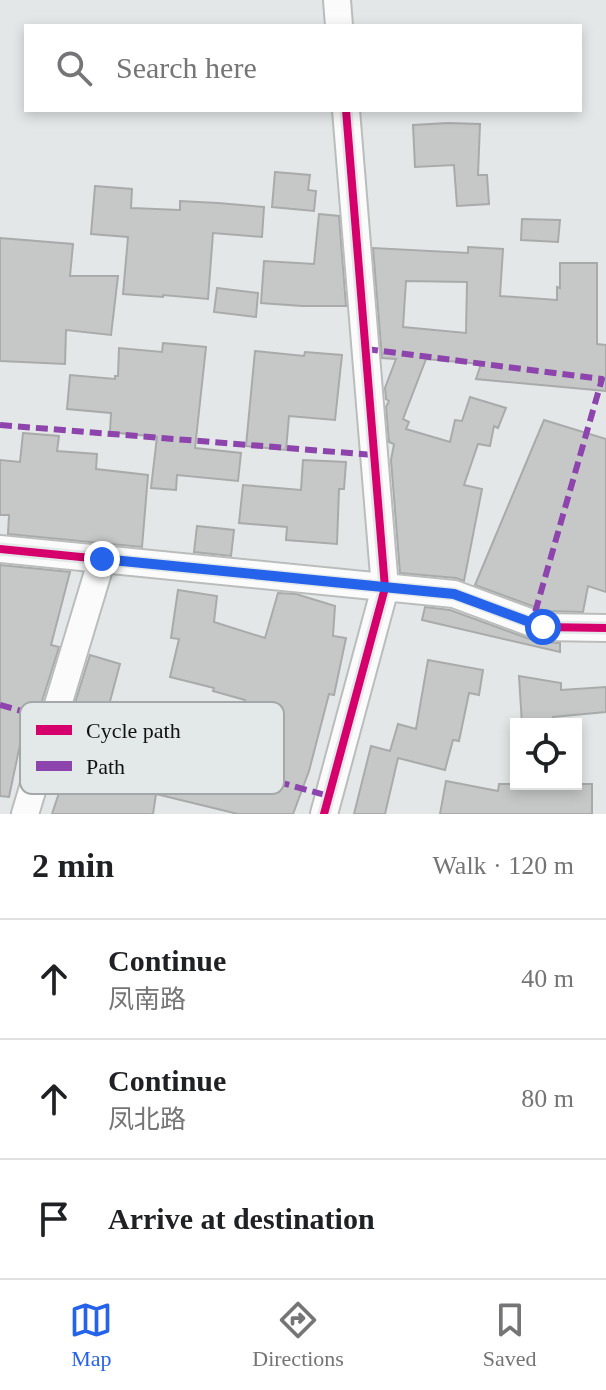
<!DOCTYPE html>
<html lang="en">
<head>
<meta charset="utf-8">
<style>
  :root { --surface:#fff; --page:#f6f6f6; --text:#202124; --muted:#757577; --line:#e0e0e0; --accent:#2563eb }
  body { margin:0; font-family:"Times New Roman","Noto Sans SC",serif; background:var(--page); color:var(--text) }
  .controls { position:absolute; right:24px; bottom:24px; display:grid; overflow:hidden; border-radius:0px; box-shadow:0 4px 12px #0003 }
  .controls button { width:72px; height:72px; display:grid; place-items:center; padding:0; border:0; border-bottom:2px solid var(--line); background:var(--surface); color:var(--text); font:40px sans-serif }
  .stop { position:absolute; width:24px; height:24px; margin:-18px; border:6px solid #2563eb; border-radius:50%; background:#fff }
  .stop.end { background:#2563eb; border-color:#fff; box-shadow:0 2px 8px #0008 }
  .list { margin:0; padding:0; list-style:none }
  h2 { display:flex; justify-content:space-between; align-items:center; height:104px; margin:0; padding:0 32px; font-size:34px }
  h2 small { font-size:26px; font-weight:400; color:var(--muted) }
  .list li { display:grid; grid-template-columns:52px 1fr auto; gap:24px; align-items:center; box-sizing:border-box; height:120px; padding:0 32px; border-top:2px solid var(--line) }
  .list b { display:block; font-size:30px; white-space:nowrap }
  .list p { margin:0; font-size:26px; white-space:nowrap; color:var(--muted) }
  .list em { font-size:26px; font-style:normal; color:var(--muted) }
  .icon { flex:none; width:44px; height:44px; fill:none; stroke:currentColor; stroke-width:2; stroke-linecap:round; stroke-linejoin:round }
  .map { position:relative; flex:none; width:606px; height:814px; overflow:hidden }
  .search { position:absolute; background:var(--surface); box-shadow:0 4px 12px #0003; left:24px; right:24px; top:24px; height:88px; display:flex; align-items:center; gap:20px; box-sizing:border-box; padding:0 28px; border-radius:0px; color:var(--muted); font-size:30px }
  .sheet { height:464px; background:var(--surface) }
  nav { display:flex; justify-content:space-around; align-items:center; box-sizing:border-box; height:112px; border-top:2px solid var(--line); background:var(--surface); font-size:22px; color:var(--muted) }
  nav a { display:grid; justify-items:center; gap:4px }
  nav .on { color:var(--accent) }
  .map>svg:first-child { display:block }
</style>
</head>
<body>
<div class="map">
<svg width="606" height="814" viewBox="0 0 606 814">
  <rect width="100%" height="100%" fill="#e4e7e7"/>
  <path fill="#c6c8c8" stroke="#a9abab" stroke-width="2" fill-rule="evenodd" d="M448 123 480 124 478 175H487L489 204 457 206 454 165 415 167 413 125Z
    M275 172 310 175 308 190 316 191 314 211 272 207Z
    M95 186 132 189 131 208 180 210V201L218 203 264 207 262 237 213 233 208 299 163 295V297L123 294 128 237 91 234Z
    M319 214 339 216 346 306H302L261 303 264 261 314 264Z
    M522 219 560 220 558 242 521 240Z
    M0 238 73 244 70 276H118L111 335 66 330 65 364 0 361Z
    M468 247 503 249 500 296 557 300V287L560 288V263H597V344L606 345V391L476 379 481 364 426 359 403 419 409 422 406 429 450 442 455 420 462 421 470 397 506 408 498 428 494 426 490 446 478 444 464 485 482 489 464 581 456 578 400 573 391 460 394 444 389 442 386 407 389 401 386 399 385 388 396 359 382 358 373 248 468 253ZM406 281 467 282 466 333 403 327Z
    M217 288 258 293 256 317 214 312Z
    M163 343 206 347 195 448 241 453 238 481 177 475 176 490 151 488 157 437 110 432 111 413 67 409 70 375 115 379V376H118L119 348 162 352Z
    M255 351 304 356 305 352 342 355 335 420 289 416 286 450 246 446Z
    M544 420 606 439V592L588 586 583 612 546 611 475 585Z
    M23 433 59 436 57 451 97 454 96 469 148 475 142 547 8 534 9 515H0V460L20 462Z
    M303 460 346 462 344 489H339L337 544 286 540 287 527 239 523 243 485 301 490Z
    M197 526 234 530 231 556 194 552Z
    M0 565 70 572 51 645 59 647 38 714 31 712 30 717 26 716 9 797 0 796Z
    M178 590 217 596 214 622 265 638 278 593 296 594 335 606 333 636 346 638 334 695 329 694 309 771 293 814H238L156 794 153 814H52L67 769 125 789 130 759 189 770 198 736 237 746 245 700 213 691 214 688 170 677 179 639 171 638Z
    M425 607 450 610 538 642 560 643V652L422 620Z
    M90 655 120 664 102 731 69 722Z
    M428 660 483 670 479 695 469 693 459 741 453 740 445 770 398 758 385 814H354L371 746 390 751 398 724 416 729Z
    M519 676 561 683V690L606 687V712L553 717 554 724H522Z
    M446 781 498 791 499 784H592V814H440Z"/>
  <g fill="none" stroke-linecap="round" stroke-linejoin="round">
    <g stroke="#bbbdbd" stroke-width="30">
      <path id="minor" d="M337 0 339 26
        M0 549 454 594 543 627 606 628
        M25 814 102 559
        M324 814 385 588 346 110"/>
    </g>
    <use href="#minor" stroke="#fbfbfb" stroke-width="26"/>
    <path stroke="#8e44ad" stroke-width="6" stroke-dasharray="12 6" stroke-linecap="butt" d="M366 349 602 379 532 623
      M0 425 374 455
      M0 705 329 796"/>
    <g stroke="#e3e8e8" stroke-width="13">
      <path id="cycleway" d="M0 549 454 594 543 627 606 628
        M324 814 385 588 346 110"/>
    </g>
    <use href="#cycleway" stroke="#d6006c" stroke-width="8"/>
  </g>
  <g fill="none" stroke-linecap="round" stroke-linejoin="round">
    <path stroke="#2563eb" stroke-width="10" d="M102 559 454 594 543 627"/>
  </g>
  <rect x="20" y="702" width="264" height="92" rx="12" fill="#e3e8e8" stroke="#a4a8a8" stroke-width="2"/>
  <rect x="36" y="725" width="36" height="10" fill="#d6006c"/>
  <rect x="36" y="761" width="36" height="10" fill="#8e44ad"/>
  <g font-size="22" fill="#111313">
    <text x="86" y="738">Cycle path</text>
    <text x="86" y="774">Path</text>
  </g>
</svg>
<div class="controls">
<button><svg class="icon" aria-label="locate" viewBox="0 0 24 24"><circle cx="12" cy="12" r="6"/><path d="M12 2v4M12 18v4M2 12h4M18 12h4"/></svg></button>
</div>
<div class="stop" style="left:543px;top:627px"></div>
<div class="stop end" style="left:102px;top:559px"></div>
<div class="search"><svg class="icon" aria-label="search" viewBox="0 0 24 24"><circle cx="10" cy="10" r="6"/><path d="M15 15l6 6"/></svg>Search here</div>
</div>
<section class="sheet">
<h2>2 min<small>Walk · 120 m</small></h2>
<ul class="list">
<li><svg class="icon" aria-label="ahead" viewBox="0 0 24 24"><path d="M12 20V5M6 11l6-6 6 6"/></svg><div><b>Continue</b><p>凤南路</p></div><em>40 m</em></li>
<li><svg class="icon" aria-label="ahead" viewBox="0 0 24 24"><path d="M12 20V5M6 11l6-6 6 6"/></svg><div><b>Continue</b><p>凤北路</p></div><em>80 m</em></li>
<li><svg class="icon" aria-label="arrive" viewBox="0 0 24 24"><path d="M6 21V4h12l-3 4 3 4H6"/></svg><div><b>Arrive at destination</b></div></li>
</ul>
</section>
<nav>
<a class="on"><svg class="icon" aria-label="map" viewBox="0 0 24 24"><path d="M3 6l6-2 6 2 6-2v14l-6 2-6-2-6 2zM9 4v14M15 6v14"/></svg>Map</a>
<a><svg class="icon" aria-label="directions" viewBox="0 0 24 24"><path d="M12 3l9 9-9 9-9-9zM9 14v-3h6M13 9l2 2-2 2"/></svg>Directions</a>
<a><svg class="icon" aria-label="saved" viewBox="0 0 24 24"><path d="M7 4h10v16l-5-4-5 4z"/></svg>Saved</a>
</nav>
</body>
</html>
